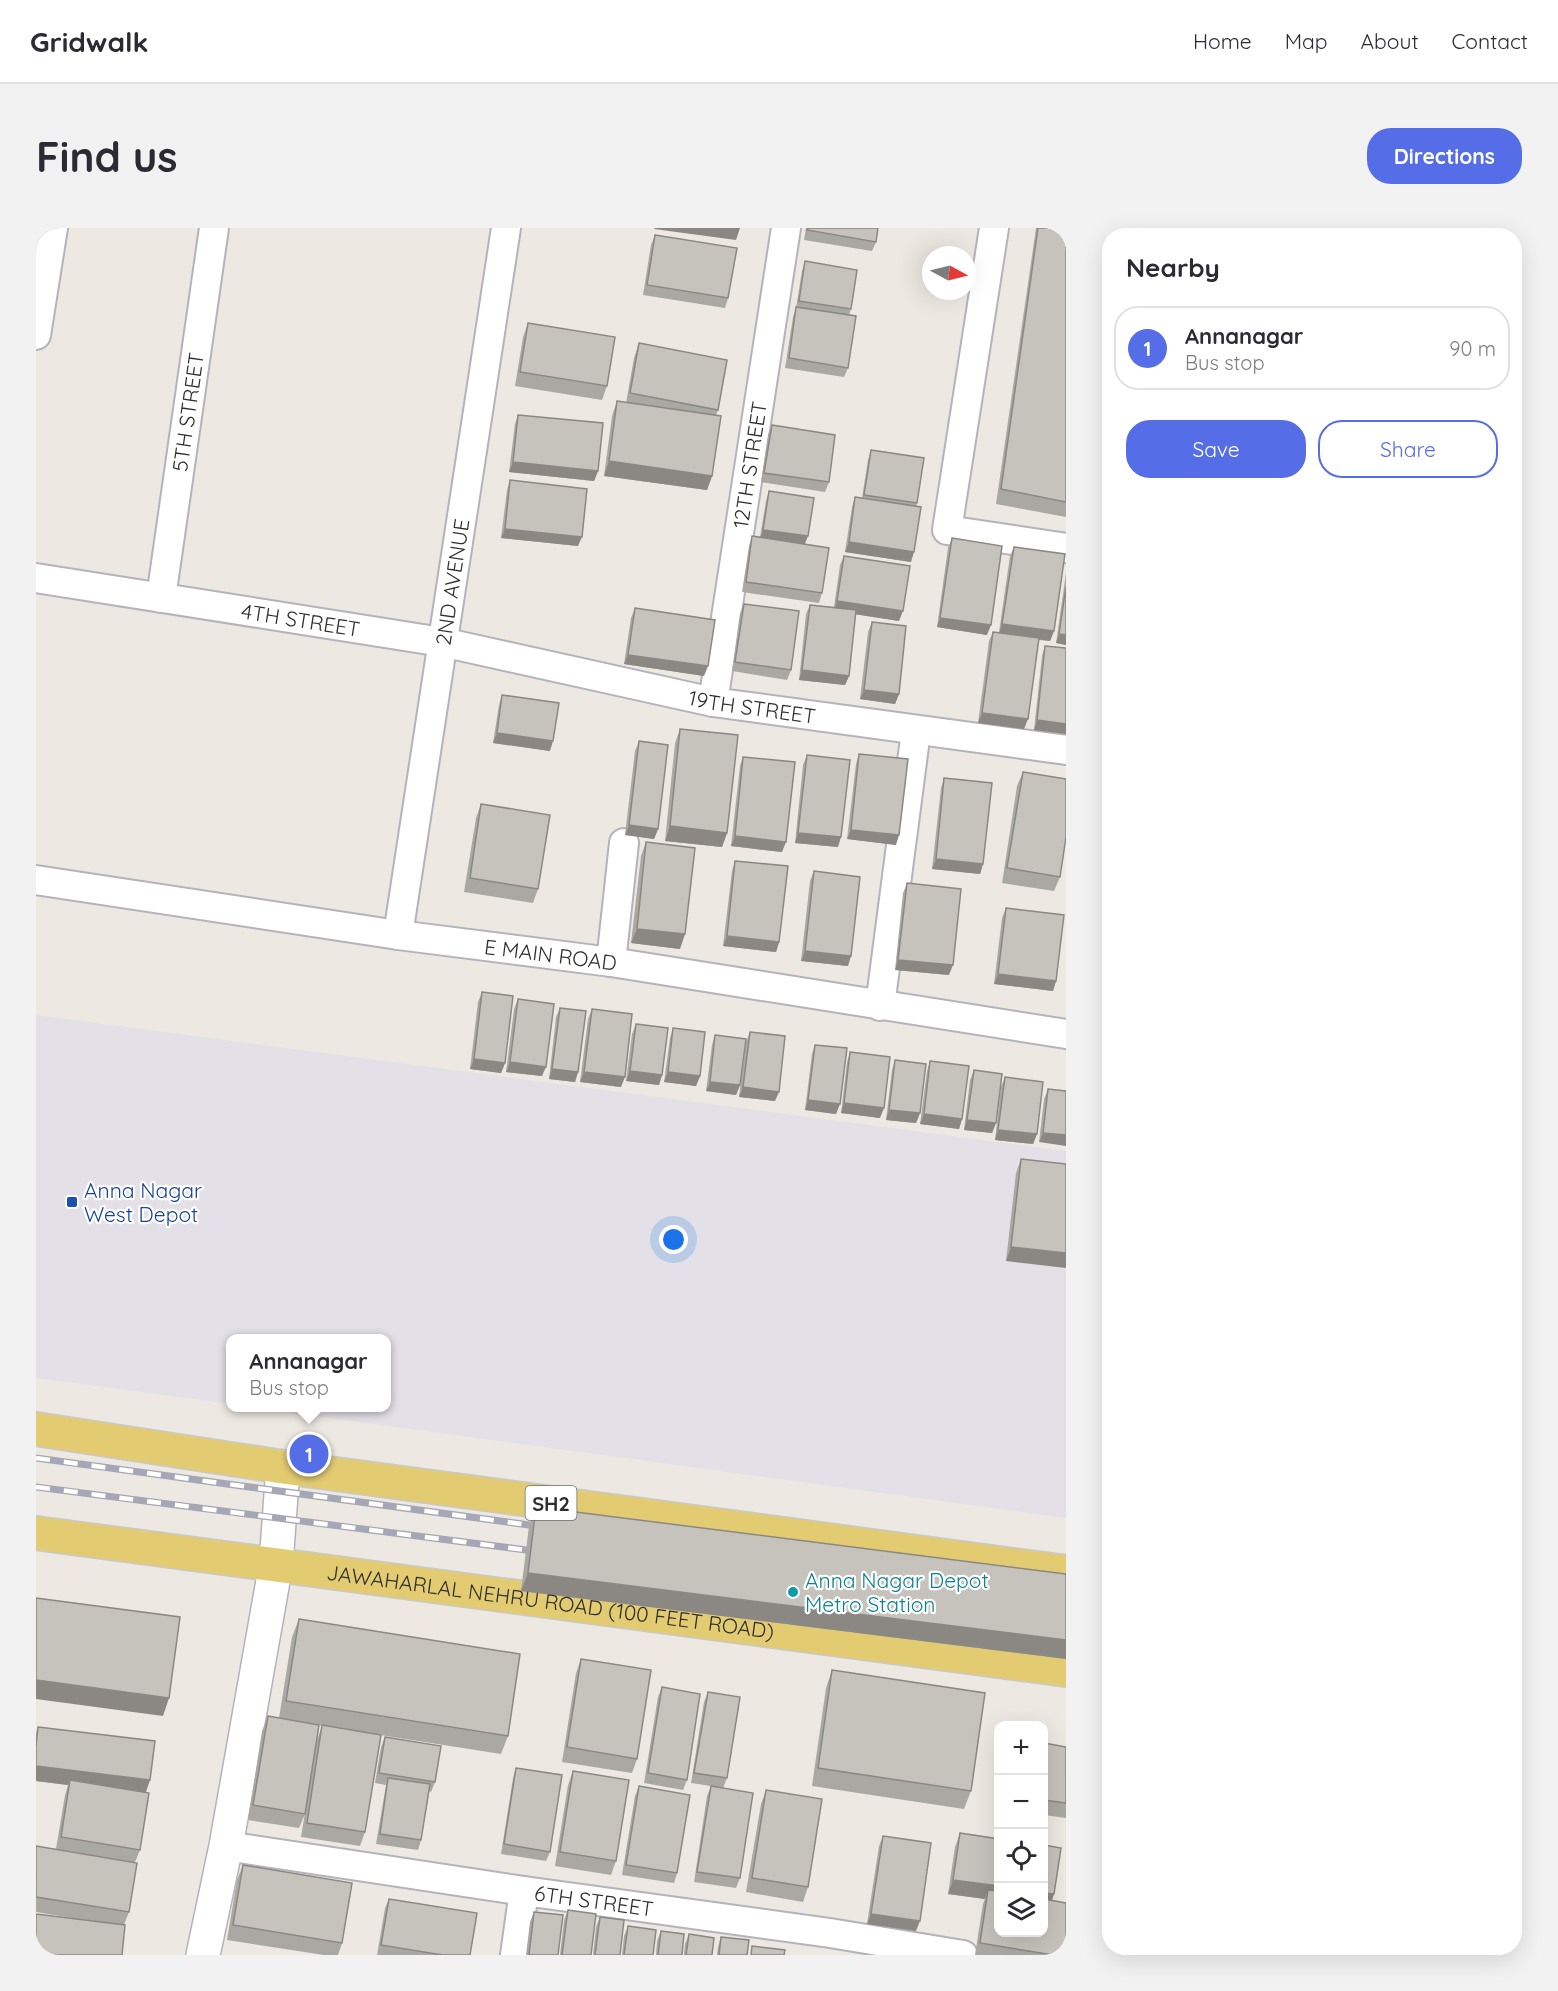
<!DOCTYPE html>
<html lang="en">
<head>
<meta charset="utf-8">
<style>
  :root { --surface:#fff; --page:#f2f2f3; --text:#2b2b33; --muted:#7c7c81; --line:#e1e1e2; --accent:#556de7 }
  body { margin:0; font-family:Quicksand,sans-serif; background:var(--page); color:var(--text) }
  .controls { position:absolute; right:18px; bottom:18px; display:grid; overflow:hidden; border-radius:12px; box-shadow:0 6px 24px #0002 }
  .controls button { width:54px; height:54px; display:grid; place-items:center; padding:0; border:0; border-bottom:2px solid var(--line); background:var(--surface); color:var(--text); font:30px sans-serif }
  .compass { position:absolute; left:886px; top:18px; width:54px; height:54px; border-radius:50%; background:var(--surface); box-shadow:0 6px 24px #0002; rotate:97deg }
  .you { position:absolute; left:638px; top:1012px; width:21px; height:21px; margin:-15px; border:4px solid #fff; border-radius:50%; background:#1a73e8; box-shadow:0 0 0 9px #1a73e833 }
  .badge { display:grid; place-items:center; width:39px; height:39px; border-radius:50%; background:var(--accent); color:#fff; font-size:20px; font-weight:700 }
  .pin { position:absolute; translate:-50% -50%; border:3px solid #fff; box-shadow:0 2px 6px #0006 }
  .popup { position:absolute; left:190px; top:1106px; width:165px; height:78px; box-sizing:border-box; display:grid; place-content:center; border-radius:12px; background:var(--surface); filter:drop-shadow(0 2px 4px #0005); font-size:20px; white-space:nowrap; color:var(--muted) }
  .popup b { font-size:22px; color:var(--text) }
  .popup::after { content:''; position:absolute; left:50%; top:100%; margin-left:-12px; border:12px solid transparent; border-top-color:var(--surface) }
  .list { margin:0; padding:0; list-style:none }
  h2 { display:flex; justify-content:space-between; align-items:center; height:78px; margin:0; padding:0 24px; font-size:26px }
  h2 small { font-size:20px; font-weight:400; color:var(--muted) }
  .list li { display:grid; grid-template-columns:39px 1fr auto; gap:18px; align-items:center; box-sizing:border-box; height:84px; margin:0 12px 12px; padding:0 12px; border:2px solid var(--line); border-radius:24px }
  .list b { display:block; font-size:22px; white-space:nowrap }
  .list p { margin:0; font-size:20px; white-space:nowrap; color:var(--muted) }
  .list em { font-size:20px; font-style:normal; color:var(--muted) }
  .actions { display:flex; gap:12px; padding:18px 24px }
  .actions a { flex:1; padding:14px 0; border:2px solid var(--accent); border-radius:24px; text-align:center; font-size:21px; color:var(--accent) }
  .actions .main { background:var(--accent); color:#fff }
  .icon { flex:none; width:33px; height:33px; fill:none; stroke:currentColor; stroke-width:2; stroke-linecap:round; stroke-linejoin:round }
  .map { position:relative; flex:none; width:1030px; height:1727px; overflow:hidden; border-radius:24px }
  header { display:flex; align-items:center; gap:36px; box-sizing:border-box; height:84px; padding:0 30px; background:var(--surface); border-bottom:2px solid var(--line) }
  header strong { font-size:28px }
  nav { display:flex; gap:33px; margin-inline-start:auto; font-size:21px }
  .intro { display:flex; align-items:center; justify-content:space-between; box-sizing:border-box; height:144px; padding:0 36px }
  h1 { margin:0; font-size:42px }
  .button { padding:15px 27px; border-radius:24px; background:var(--accent); color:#fff; font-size:21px; font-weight:700 }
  main { display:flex; gap:36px; padding:0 36px }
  aside { flex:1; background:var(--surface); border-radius:24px; box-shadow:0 6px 24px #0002 }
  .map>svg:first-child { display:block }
</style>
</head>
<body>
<header>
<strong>Gridwalk</strong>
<nav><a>Home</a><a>Map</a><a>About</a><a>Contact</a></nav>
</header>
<div class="intro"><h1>Find us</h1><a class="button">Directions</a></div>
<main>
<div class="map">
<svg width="1030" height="1727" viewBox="0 0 1030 1727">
  <rect width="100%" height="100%" fill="#ede9e2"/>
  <path fill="#e3e1e7" d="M0 787 1030 923V1290L219 1180H351V1110H195V1176L0 1150Z"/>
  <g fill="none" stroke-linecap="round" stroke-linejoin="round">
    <g stroke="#b2b3bc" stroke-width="32">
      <g id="street">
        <path d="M958 0 911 302 1030 320"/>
        <path d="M0 107 17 0"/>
        <path id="s1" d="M0 350 406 414 677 474 1030 522"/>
        <path id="s2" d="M125 370 178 0"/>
        <path id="s3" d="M677 474 750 0"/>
        <path id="s4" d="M0 652 362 707 575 734 1030 806"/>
        <path id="s5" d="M362 707 470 0"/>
        <path d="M575 734 588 615"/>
        <path d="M844 778 880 503"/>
        <path id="s6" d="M190 1618 488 1663 794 1705 927 1727"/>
        <path d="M479 1727 488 1663"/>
      </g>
    </g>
    <g stroke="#b2b3bc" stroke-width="36">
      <path id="secondary" d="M167 1727 190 1618 240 1336 247 1239"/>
    </g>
    <g stroke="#c9c9c9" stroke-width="36">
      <g id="primary">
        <path d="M0 1201 247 1239 1030 1344"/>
        <path id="s7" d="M0 1305 1030 1442"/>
      </g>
    </g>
    <use href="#street" stroke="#fff" stroke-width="28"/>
    <use href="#secondary" stroke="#fff" stroke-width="33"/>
    <use href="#primary" stroke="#e3cb72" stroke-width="33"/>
    <g stroke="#a5a7b6" stroke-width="7">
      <path id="rail" d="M0 1230 508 1299
        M0 1259 506 1324"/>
    </g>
    <use href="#rail" stroke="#fff" stroke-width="4.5" stroke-dasharray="14" stroke-linecap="butt"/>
  </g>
  <path fill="#aaa8a3" d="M770 0H842L840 14 836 23 768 12Z
    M1000 0H1030V289L960 276Z
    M619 7 692 70 689 80 607 67 615 17Z
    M769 33 815 81 813 87 812 140 808 149 749 140 757 89 760 80 766 43Z
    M492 95 571 158 566 172 479 158 487 109Z
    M603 115 682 182 680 187 676 248 671 262 568 248 576 188 581 173 590 175 598 130Z
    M482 187 562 243 558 253 473 244 479 196Z
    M736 197 793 254 789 264 725 254 732 207Z
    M835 222 881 275 880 279 875 334 809 324 816 279 819 269 826 270 832 232Z
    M474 252 542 318 465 310 471 262Z
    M733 263 769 316 786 365 783 375 706 364 713 318 716 308 724 309 730 273Z
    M916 310 951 407 901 399 912 320Z
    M978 319 1018 403 1014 413 1003 412 988 501 942 495 953 413 957 404H963L974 328Z
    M808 328 863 393 819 386 813 448 809 457 763 452 770 386 774 377 798 379 804 337Z
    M1030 345V417L1020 415Z
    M708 376 755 442 751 452 696 443 704 385Z
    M599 380 668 448 588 436 595 390Z
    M836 394 863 466 859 476 824 471 832 404Z
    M1009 418 1030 420V506L998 502 1006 428Z
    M466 467 514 523 457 515 463 477Z
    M644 501 691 605 686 619 629 613 639 515Z
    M603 513 622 601 618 611 589 607 599 523Z
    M823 526 860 617 811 611 820 536Z
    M771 527 802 619 759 615 767 537Z
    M707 529 746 624 695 618 704 538Z
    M987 544 1024 649 1018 663 966 655 981 558Z
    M908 550 947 636 944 646 896 641 905 560Z
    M445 576 502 661 497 675 428 664 440 590Z
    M610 614 644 721 595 715 605 628Z
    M699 633 743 714 740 724 687 718 696 643Z
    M778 643 812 738 765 733 774 653Z
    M871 655 913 747 859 742 867 665Z
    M970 680 1020 753 1017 763 958 756 966 690Z
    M446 764 469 835 465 845 434 841 442 774Z
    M482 771 506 848 470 844 478 781Z
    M524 780 542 844 539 854 513 851 520 789Z
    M556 781 585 859 544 854 552 791Z
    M600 796 626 847 623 857 590 853 596 806Z
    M637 800 664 848 660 858 628 854 634 810Z
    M714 804 739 873 703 869 710 814Z
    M679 807 704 857 700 867 670 863 676 817Z
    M779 817 800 886 769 882 776 826Z
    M814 824 844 890 805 885 811 834Z
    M859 832 884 885 880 895 850 892 856 842Z
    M894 833 926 891 923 901 884 896 891 843Z
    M938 842 960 895 956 905 928 902 934 852Z
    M969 849 1001 906 997 916 959 912 965 859Z
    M1012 861 1030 863 1003 914 1008 871Z
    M985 931 1030 936 970 1033 980 945Z
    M500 1279 1030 1346V1431L485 1363 493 1298Z
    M263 1391 472 1508 465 1526 312 1502 329 1604 324 1618 265 1609 281 1512 286 1498 283 1497 269 1586 263 1600 212 1592 226 1503 232 1488 243 1490 256 1409Z
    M545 1431 601 1531 596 1545 526 1534 540 1445Z
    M796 1442 935 1563 928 1581 776 1558 790 1460Z
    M626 1459 651 1552 647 1562 608 1555 622 1469Z
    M672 1464 691 1550 687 1560 704 1650 700 1660 658 1654 671 1568 675 1558 655 1555 668 1474Z
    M2 1499 110 1565 104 1622 99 1634 93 1684 88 1697 43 1691 0 1684V1618L20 1621 29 1567 32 1557 0 1553V1505Z
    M349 1509 399 1554 395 1564 393 1563 385 1612 382 1622 340 1616 350 1557 339 1555 345 1519Z
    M1008 1515 1030 1519V1590L1008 1587Z
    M480 1540 514 1624 510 1633 465 1626 477 1550Z
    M537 1543 580 1633 575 1647 519 1638 532 1557Z
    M963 1555V1579H959Z
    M603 1558 641 1645 638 1655 586 1647 599 1568Z
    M730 1562 772 1659 767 1674 710 1664 725 1576Z
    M924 1605 1008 1617 1018 1666 1016 1672 1030 1727H939L947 1676 949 1671 912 1666 919 1619Z
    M847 1608 880 1703 831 1696 843 1618Z
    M207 1637 306 1715 302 1727H288L191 1712 201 1652Z
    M353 1671 434 1727H341L349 1680Z
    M532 1682 555 1727H524L528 1692Z
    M498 1684 522 1727H490L494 1694Z
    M564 1689 584 1727H557L560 1699Z
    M592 1698 617 1727H586L588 1708Z
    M625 1703 646 1727H620L621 1713Z
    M653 1706 676 1727H648L649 1716Z
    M685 1709 711 1727H681L682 1719Z"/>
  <path fill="#8b8884" d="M619 0H704L700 12 618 1Z
    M573 233 676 248 671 262 568 248Z
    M477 234 562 243 558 253 473 244Z
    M469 301 546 309 542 318 465 310Z
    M727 302 772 308 768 318 724 311Z
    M813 314 878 324 875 334 809 324Z
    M801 373 867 383 863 393 798 383Z
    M904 390 955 397 951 407 901 399Z
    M966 396 1018 403 1014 413 963 406Z
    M1023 406 1030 407V417L1020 415Z
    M592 427 672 438 668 448 588 436Z
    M766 442 813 448 809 457 763 452Z
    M828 462 863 466 859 476 824 471Z
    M946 485 992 491 988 501 942 495Z
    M1001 492 1030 496V506L998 502Z
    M461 505 517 513 514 523 457 515Z
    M593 597 622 601 618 611 589 607Z
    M634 598 691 605 686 619 629 613Z
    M815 602 863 607 860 617 811 611Z
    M762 605 805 609 802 619 759 615Z
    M699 608 750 614 746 624 695 618Z
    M900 631 947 636 944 646 896 641Z
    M601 701 649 706 644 721 595 715Z
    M691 708 743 714 740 724 687 718Z
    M769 723 815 728 812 738 765 733Z
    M862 732 917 737 913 747 859 742Z
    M962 746 1020 753 1017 763 958 756Z
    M438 831 469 835 465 845 434 841Z
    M474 834 510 839 506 848 470 844Z
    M516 841 542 844 539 854 513 851Z
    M594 843 626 847 623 857 590 853Z
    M548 844 589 849 585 859 544 854Z
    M632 844 664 848 660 858 628 854Z
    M674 854 704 857 700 867 670 863Z
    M707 859 743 864 739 873 703 869Z
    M772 872 804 876 800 886 769 882Z
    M808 875 848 880 844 890 805 885Z
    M853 882 884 885 880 895 850 892Z
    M888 886 926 891 923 901 884 896Z
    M931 892 960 895 956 905 928 902Z
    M962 902 1001 906 997 916 959 912Z
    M1007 905 1030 907V918L1003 914Z
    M975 1019 1030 1025V1040L970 1033Z
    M492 1345 1030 1412V1431L485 1363Z
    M0 1452 133 1470 127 1488 0 1471Z
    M0 1538 114 1552 109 1567 34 1552 32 1557 0 1553Z
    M917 1652 963 1658V1673L952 1662 949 1671 912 1666Z
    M1008 1665 1018 1666 1013 1681 1008 1680Z
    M835 1686 884 1693 880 1703 831 1696Z"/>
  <path fill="#c6c3bd" stroke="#8b8884" stroke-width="1.5" d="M772 0H842L840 14 771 2Z
    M1002 0H1030V274L965 261Z
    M619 7 701 20 692 70 611 57Z
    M769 33 821 42 815 81 763 73Z
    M760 79 820 88 812 140 753 130Z
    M492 95 579 109 571 158 484 144Z
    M603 115 691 132 682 182 594 165Z
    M581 173 685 188 676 248 573 233Z
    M482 187 567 195 562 243 477 234Z
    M736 197 799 207 793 254 728 245Z
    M835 222 888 230 881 275 828 267Z
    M474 252 551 261 546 309 469 301Z
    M733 263 778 270 772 308 727 302Z
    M819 269 885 279 878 324 813 314Z
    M716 308 793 320 786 365 710 354Z
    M916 310 966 318 955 397 904 390Z
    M978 319 1029 326 1018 403 966 396Z
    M808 328 874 338 867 383 801 373Z
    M1030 359V407L1023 406Z
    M708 376 763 383 755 442 699 434Z
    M774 377 820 382 813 448 766 442Z
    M599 380 679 392 672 438 592 427Z
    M836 394 870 398 863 466 828 462Z
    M957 404 1003 410 992 491 946 485Z
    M1009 418 1030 420V496L1001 492Z
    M466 467 523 475 517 513 461 505Z
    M644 501 702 507 691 605 634 598Z
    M603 513 632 517 622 601 593 597Z
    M823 526 872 531 863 607 815 602Z
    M771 527 814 532 805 609 762 605Z
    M707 529 759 534 750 614 699 608Z
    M987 544 1030 551V609L1024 649 971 640Z
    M908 550 956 555 947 636 900 631Z
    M445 576 514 587 502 661 434 650Z
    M610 614 659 620 649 706 601 701Z
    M699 633 752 638 743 714 691 708Z
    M778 643 824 649 815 728 769 723Z
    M871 655 925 661 917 737 862 732Z
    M970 680 1028 687 1020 753 962 746Z
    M446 764 477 768 469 835 438 831Z
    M482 771 518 776 510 839 474 834Z
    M524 780 550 783 542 844 516 841Z
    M556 781 596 786 589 849 548 844Z
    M600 796 632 800 626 847 594 843Z
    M637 800 669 804 664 848 632 844Z
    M714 804 749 808 743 864 707 859Z
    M679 807 710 811 704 857 674 854Z
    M779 817 811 820 804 876 772 872Z
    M814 824 854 829 848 880 808 875Z
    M859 832 890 836 884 885 853 882Z
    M894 833 933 838 926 891 888 886Z
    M938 842 966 846 960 895 931 892Z
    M969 849 1007 854 1001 906 962 902Z
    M1012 861 1030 863V907L1007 905Z
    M985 931 1030 936V1025L975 1019Z
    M500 1279 1030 1346V1412L492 1345Z
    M0 1370 144 1389 133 1470 0 1452Z
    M263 1391 484 1426 472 1508 250 1473Z
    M545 1431 615 1442 601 1531 531 1519Z
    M796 1442 949 1465 935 1563 782 1540Z
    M626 1459 664 1466 651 1552 612 1545Z
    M672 1464 704 1469 691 1550 658 1545Z
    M232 1488 283 1497 269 1586 217 1577Z
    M286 1497 345 1507 329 1604 271 1595Z
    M2 1499 119 1513 114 1552 0 1538V1518Z
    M349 1509 405 1518 399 1554 343 1545Z
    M1008 1515 1030 1519V1575L1008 1572Z
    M480 1540 526 1547 514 1624 468 1616Z
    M537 1543 593 1552 580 1633 524 1624Z
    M352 1550 394 1556 385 1612 344 1606Z
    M34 1552 113 1565 104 1622 25 1609Z
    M603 1558 654 1567 641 1645 590 1637Z
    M675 1558 717 1565 704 1650 661 1644Z
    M730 1562 786 1571 772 1659 716 1650Z
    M924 1605 963 1611V1658L917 1652Z
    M847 1608 895 1615 884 1693 835 1686Z
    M1008 1617 1025 1620 1018 1666 1008 1665Z
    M0 1618 101 1635 93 1684 0 1669Z
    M207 1637 316 1655 306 1715 197 1697Z
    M952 1662 963 1663V1704H1008V1671L1030 1675V1727H1017L944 1715Z
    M353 1671 441 1685 434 1727H406L345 1717Z
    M532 1682 560 1686 555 1727H526Z
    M498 1684 527 1687 522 1727H493Z
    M0 1686 89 1697 86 1727H0Z
    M564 1689 588 1692 584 1727H559Z
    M592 1698 620 1702 617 1727H588Z
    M625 1703 648 1706 646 1727H622Z
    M653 1706 678 1710 676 1727H650Z
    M685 1709 713 1712 711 1727H683Z
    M716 1718 749 1722 748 1727H715Z"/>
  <rect fill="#1a4fb4" stroke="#fff" stroke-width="2" x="30" y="968" width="12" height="12" rx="3"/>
  <circle fill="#0f9aa8" stroke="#fff" stroke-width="2" cx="757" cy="1364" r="6"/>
  <g text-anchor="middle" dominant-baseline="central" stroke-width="4.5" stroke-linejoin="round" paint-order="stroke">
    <rect fill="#fff" stroke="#6d6d6d" stroke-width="1.5" x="489.5" y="1258" width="51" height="34" rx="4.5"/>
    <g font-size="20" font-weight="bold" fill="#2e2e2e">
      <text x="515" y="1275">SH2</text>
    </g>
    <g font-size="21" fill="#2e2e2e" stroke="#fff">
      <text stroke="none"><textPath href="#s2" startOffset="188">5TH STREET</textPath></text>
      <text stroke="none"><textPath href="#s3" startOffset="240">12TH STREET</textPath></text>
      <text stroke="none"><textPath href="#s5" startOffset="357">2ND AVENUE</textPath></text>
      <text stroke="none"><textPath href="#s1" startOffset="268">4TH STREET</textPath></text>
      <text stroke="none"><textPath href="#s1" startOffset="728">19TH STREET</textPath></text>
      <text stroke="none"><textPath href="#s4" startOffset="520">E MAIN ROAD</textPath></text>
      <text stroke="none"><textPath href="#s7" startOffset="519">JAWAHARLAL NEHRU ROAD (100 FEET ROAD)</textPath></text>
      <text stroke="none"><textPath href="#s6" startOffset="372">6TH STREET</textPath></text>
    </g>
    <g font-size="21" fill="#164399" stroke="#fff" text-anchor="start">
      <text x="48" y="962">Anna Nagar<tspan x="48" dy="24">West Depot</tspan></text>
    </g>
    <g font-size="21" fill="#0d838f" stroke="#fff" text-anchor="start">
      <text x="769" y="1352">Anna Nagar Depot<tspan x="769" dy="24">Metro Station</tspan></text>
    </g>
  </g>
</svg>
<div class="controls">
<button>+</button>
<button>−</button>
<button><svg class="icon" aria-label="locate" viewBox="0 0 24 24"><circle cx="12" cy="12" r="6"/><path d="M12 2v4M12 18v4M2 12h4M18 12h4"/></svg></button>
<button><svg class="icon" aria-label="layers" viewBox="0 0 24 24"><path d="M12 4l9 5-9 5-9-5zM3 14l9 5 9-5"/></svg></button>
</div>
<svg class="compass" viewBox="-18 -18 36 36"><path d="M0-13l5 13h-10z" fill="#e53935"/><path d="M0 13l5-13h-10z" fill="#7c7c81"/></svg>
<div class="you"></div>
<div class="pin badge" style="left:273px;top:1226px">1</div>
<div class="popup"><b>Annanagar</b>Bus stop</div>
</div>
<aside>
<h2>Nearby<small></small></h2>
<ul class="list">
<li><span class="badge">1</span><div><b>Annanagar</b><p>Bus stop</p></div><em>90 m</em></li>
</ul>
<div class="actions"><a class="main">Save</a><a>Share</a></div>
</aside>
</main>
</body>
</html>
